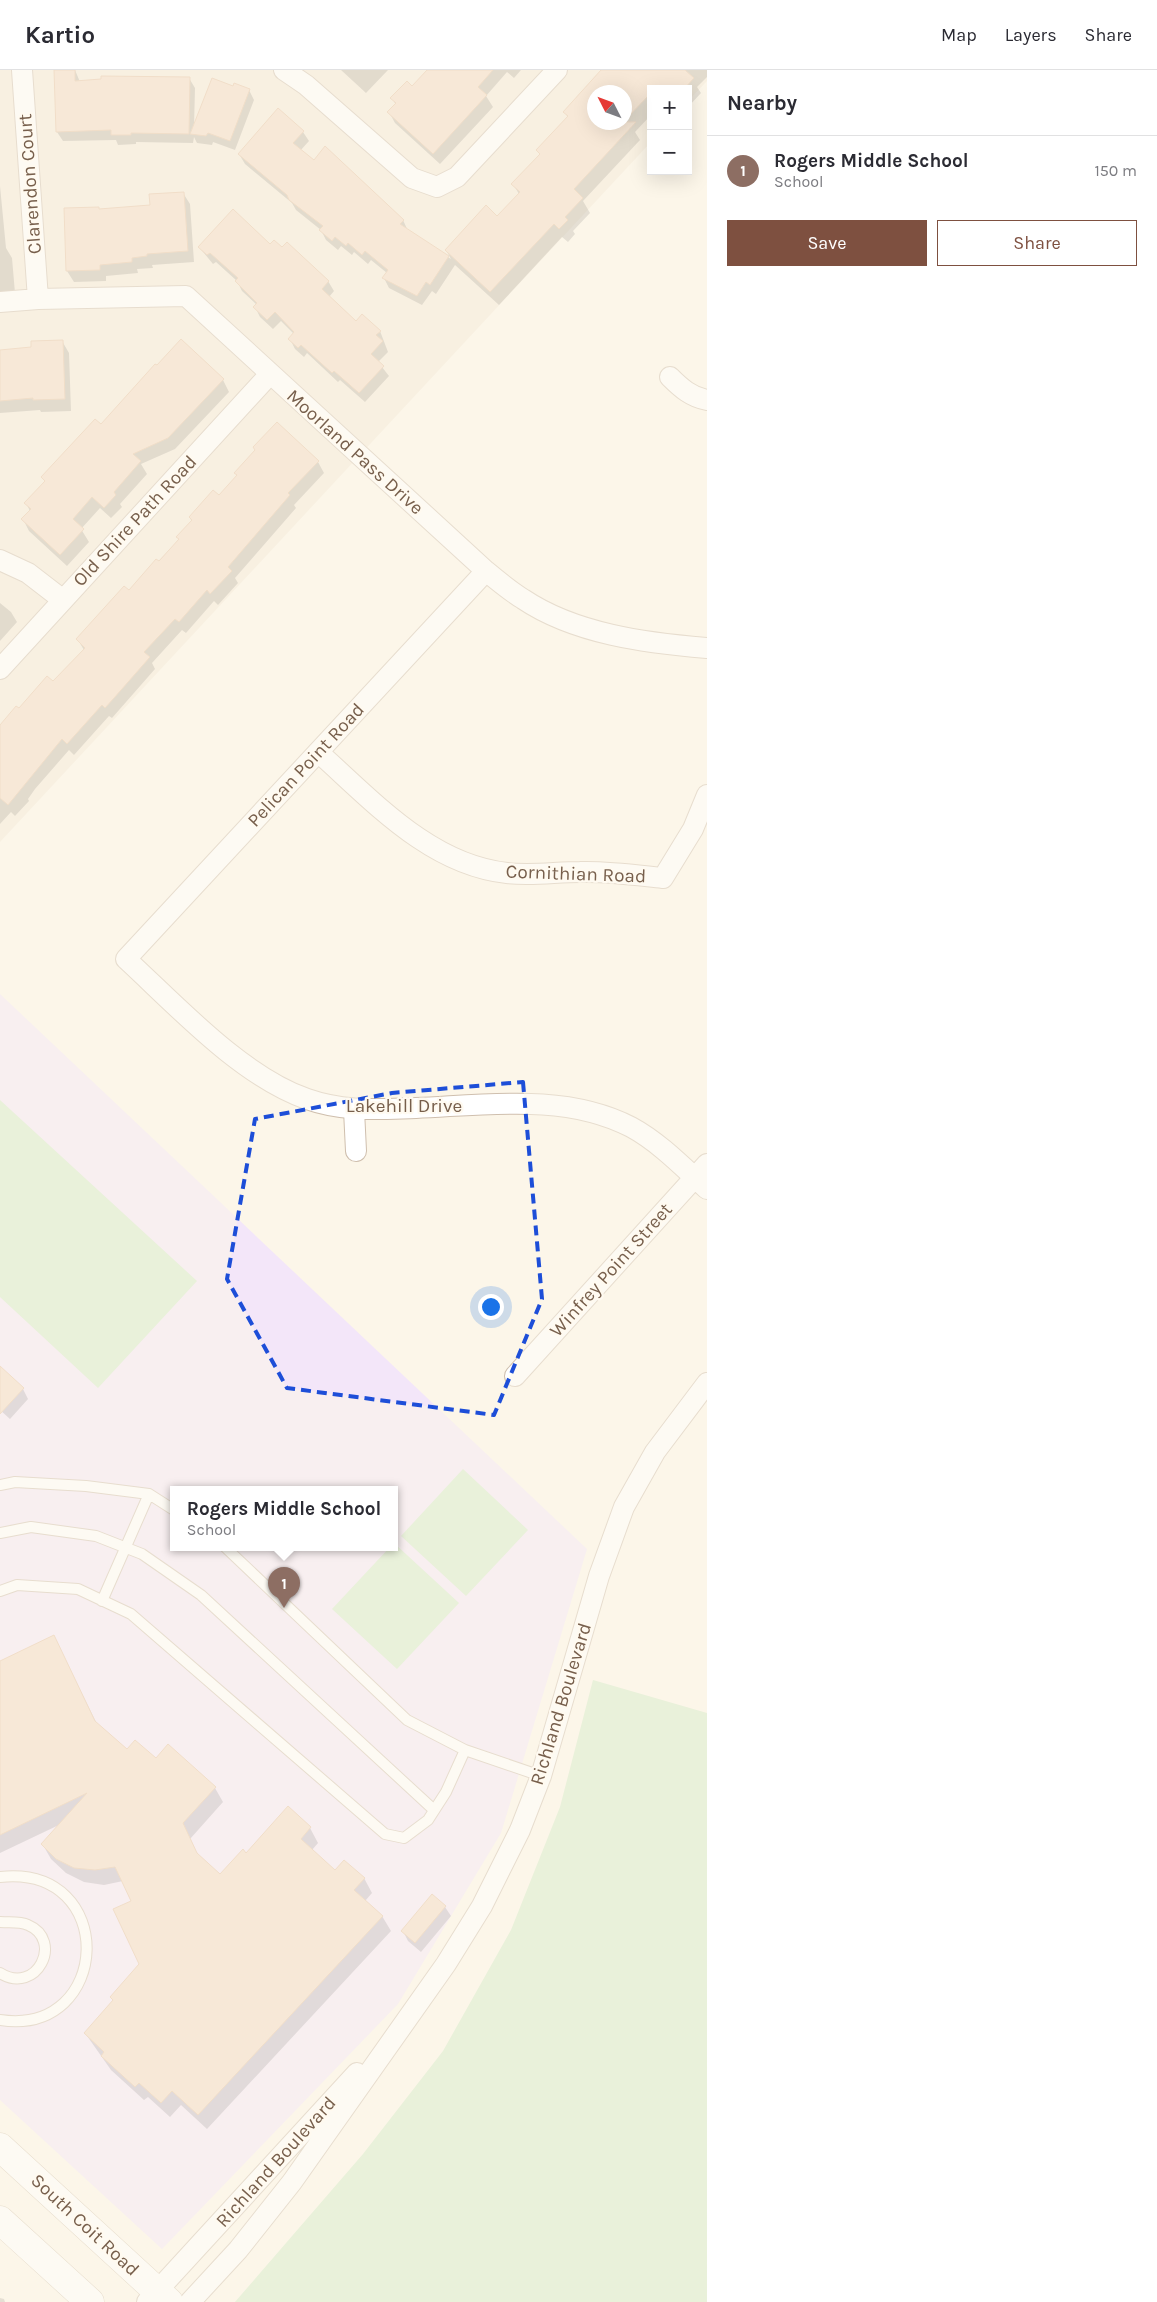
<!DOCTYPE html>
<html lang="en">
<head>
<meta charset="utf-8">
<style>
  :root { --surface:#fff; --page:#f7f7f7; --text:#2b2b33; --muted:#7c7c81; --line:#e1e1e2; --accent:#7e5040 }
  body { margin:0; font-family:Karla,sans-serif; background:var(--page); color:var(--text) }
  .controls { position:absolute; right:15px; top:15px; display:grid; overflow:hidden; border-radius:0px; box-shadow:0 5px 20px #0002 }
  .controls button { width:45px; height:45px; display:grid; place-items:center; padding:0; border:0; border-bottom:1px solid var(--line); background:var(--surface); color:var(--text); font:25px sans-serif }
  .compass { position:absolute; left:587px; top:15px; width:45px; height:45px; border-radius:50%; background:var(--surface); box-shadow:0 5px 20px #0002; rotate:312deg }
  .you { position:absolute; left:490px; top:1236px; width:18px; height:18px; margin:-12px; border:4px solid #fff; border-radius:50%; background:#1a73e8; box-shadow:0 0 0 8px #1a73e833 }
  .badge { display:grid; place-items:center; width:32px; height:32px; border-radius:50%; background:var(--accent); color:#fff; font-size:16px; font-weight:700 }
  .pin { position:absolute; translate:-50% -41px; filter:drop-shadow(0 1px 2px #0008) }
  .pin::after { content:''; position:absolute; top:26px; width:18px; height:15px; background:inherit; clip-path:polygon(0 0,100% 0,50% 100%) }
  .popup { position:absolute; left:170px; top:1416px; width:228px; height:65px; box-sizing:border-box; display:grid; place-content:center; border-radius:0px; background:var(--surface); filter:drop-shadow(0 1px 4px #0005); font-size:16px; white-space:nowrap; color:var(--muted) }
  .popup b { font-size:19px; color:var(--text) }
  .popup::after { content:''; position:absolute; left:50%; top:100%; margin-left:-10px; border:10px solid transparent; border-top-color:var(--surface) }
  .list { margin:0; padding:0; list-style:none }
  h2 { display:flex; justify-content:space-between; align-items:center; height:65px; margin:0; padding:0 20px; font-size:21px }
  h2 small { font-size:16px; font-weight:400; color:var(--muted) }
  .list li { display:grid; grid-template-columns:32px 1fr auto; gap:15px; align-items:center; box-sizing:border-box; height:70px; padding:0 20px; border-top:1px solid var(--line) }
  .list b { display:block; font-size:19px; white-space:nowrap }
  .list p { margin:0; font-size:16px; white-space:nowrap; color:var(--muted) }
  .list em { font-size:16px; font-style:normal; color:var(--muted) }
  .actions { display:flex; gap:10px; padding:15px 20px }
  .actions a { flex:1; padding:11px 0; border:1px solid var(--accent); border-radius:0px; text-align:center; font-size:18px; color:var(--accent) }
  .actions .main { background:var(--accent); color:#fff }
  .map { position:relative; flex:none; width:707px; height:2232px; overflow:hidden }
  header { display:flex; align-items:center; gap:30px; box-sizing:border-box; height:70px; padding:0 25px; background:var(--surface); border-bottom:1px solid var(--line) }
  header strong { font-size:24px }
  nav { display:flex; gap:28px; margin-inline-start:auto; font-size:18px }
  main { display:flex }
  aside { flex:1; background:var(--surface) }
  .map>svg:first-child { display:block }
</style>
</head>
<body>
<header>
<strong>Kartio</strong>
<nav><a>Map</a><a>Layers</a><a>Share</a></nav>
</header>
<main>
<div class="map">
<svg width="707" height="2232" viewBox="0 0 707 2232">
  <rect width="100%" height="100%" fill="#fcf6e9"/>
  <path fill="#f4e9d8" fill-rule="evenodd" d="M0 0H707V11L688 31V19H651V72L0 772ZM594 22H624V52H594Z"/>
  <path fill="#f3e6f9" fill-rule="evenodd" d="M0 924 587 1479 501 1763 398 1934 162 2179 0 2030ZM174 1419H394V1477H174Z"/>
  <path fill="#d3eac7" d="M0 1030 197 1211 98 1318 0 1227Z
    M463 1399 528 1460 466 1526 401 1466Z
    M394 1473 459 1533 397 1599 332 1539 390 1477H394Z
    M593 1610 707 1643V2232H235L363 2084 443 1981 511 1860 560 1737Z"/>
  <path fill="#0003" fill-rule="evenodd" d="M56 0H75L80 12 189 8 195 18 194 57 234 18 249 20 254 30 235 80 213 72 212 75 197 73 194 67 193 73 136 72V74L118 75 116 70 63 71 57 62Z
    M341 0H388L366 23Z
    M429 0H521L514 8 507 2 486 26 493 37 440 94 395 53 389 42 396 35 392 28 412 18Z
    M603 0H707V7L697 17 701 23 689 36 688 19H651V45L635 62 640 70 583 131 590 143 573 161 575 164 568 172 562 167 499 235 455 195 436 224 432 221 422 235 389 218 384 208 387 203 371 190 368 194 354 182 352 185 341 176 338 180 326 170 321 160 296 140 292 133 245 94 239 84 303 62 309 71 300 81 403 150 408 161 451 189 446 180 498 147 519 124 513 114 540 85 538 81 568 48 565 42ZM594 22H624V52H594Z
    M0 116 6 178 12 188 15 223 0 225Z
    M183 123 190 134 194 192 152 195 153 198 137 199 138 203 106 206V211L74 212 67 201 99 140 151 136Z
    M270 176 328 211 334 221 329 227 356 253 380 261 388 282 378 292 389 306 365 332 340 310 338 312 307 283 304 287 295 279 290 269 294 264 281 251 273 259 260 247 255 237 257 235 242 221 237 211 216 192 213 194 199 177Z
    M62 271 69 283 71 341 41 342 40 340 0 343V281L33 278Z
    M223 310 229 322 175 379 141 394 147 404 120 434 122 437 111 448 100 438 81 459 89 472 67 496 29 461 23 449 30 441 26 433 45 412 43 408 101 356Z
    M318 392 324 403 294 435 296 438 235 508 238 513 218 535 214 531 186 563 182 560 152 593 155 599 112 648 109 646 74 685 69 680 35 719 28 729 29 731 15 746 11 742 0 754V657L53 613 84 580 78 570 180 470 178 467 192 452 190 448 219 427Z
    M0 533 11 542 17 552 0 571Z
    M0 1307 23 1319 28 1329 10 1349 0 1340Z
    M53 1566 97 1654 127 1681 156 1690 215 1718 223 1732 190 1769 198 1786 220 1806 246 1784 288 1738 310 1758 318 1773 312 1780 335 1802 364 1808 372 1823 365 1831 382 1846 391 1861 207 2059 181 2035 170 2047 148 2027 144 2030 111 2000 85 1963 114 1932 111 1927 141 1894 133 1831 123 1811 104 1815 84 1812 66 1803 51 1789 43 1775 61 1754 0 1783V1592Z
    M445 1837 451 1846 421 1882 408 1871 403 1861Z
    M0 2228 4 2229 5 2232H0Z"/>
  <path fill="#f2d8c1" stroke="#e4c0a1" d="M54 0H75V11L101 9V6L190 7 189 64 131 63V65H111V60L56 62Z
    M427 0H493L478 17 487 25 433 84 387 42 396 33 390 28 407 11 412 16Z
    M601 0H685L694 8 684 19H651V23L624 51V22H594V52H636L574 119 583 128 565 147 568 150 559 159 554 154 490 222 445 180 486 135 497 146 520 122 511 114 540 84 536 80 568 46 563 42Z
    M212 8 233 16 234 13 250 19 230 71 208 63 206 66 190 64Z
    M278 38 304 61 293 73 314 90 325 76 404 150 400 154 449 186 430 215 426 212 417 226 382 208 388 200 365 181 362 185 348 173 346 176 335 167 332 171 319 160 323 156 289 130 287 125 238 84Z
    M184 122 188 181 147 184V186L132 188V192L100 195V200L66 201 64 138 99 137V139L150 135 149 124Z
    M233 139 270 174 274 170 282 177 287 172 329 211 322 219 356 251 362 244 381 261 376 265 383 271 371 284 384 296 359 323 334 301 332 303 301 275 298 278 288 269 294 262 275 242 267 250 253 237 257 233 235 211 238 208 210 183 207 185 198 177Z
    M181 269 224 309 168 368 133 384 141 391 114 422 116 425 104 438 92 427 73 449 84 459 60 485 21 449 31 439 24 433 45 411 41 407 95 349 101 354 155 294 157 295Z
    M63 270 65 329 33 330V328L0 331V280L31 277V271Z
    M277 352 319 391 288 423 290 425 228 497 232 501 210 524 207 520 179 552 175 549 144 582 150 587 114 628 105 638 102 635 67 674 62 669 8 735 0 728V655L16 636 19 638 47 606 53 611 85 578 76 569 124 516 129 520 156 489 159 491 179 469 176 467 192 450 189 447 213 420 219 425 237 405 234 403 255 380 253 377Z
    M0 1296 24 1318 0 1344Z
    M54 1565 95 1651 127 1679 135 1670 156 1688 168 1674 216 1717 183 1753 197 1783 220 1804 243 1779 246 1783 288 1736 311 1757 301 1769 335 1800 344 1790 365 1808 354 1820 383 1846 198 2045 172 2021 161 2033 139 2013 135 2017 101 1986 104 1982 84 1963 113 1930 110 1927 139 1894 113 1839 131 1831 115 1797 95 1800 74 1798 56 1789 41 1774 87 1723 0 1765V1591Z
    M432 1824 446 1836 415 1873 401 1861Z"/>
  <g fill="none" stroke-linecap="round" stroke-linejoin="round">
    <g stroke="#cfbfae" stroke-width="12">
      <path id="lane" d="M0 1415 15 1412 86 1416 149 1424 174 1440
        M0 1463 31 1457 96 1466 142 1484 201 1525 434 1740
        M225 1477 407 1650 465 1680
        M0 1521 17 1515 78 1519 131 1544 385 1764 404 1768 428 1750 446 1722 465 1680 541 1706
        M102 1531 149 1424
        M0 1807C119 1794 112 1967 0 1950
        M0 1852C9 1853 19 1851 28 1855 64 1870 37 1926 0 1903"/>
    </g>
    <g stroke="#cfbfae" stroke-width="22">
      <path id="street" d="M22 0 38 229
        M284 0 306 15 412 108 437 117 457 107 557 0
        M0 232 38 229 186 226 486 501C498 511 510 521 523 529 575 564 646 573 707 578
        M670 307C681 318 691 327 707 330
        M0 490 28 503 63 530
        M486 501 126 889C177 936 241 1006 307 1029 344 1042 377 1039 416 1038 486 1035 566 1023 631 1057 659 1072 684 1098 707 1119
        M0 599 270 304
        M318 682C373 731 430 795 507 803 531 806 556 802 580 802 608 801 635 805 663 808L693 759 707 725
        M354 1040 356 1081
        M515 1306 707 1094
        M147 2232 357 2003
        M190 2232 238 2180 292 2112 446 1894 482 1836 520 1760 541 1706 599 1506 624 1437 655 1382 707 1313"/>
    </g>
    <g stroke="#d1c0ac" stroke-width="29">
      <path id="secondary" d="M0 2077 169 2232
        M0 2150 90 2232"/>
    </g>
    <use href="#lane" stroke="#fff" stroke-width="10"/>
    <use href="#street" stroke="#fff" stroke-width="20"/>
    <use href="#secondary" stroke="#fff" stroke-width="28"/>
  </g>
  <path d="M0 0H707V2232H0ZM523 1012 542 1229 494 1345 287 1318 227 1209 255 1049 392 1023Z" fill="#fcf6e9" fill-opacity=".55" fill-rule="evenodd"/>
  <path fill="none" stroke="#1d4ed8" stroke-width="4" stroke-dasharray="10 6" stroke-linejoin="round" d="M523 1012 542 1229 494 1345 287 1318 227 1209 255 1049 392 1023Z"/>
  <g text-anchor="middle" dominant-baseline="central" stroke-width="4.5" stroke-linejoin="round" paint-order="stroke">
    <g font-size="19" fill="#775f4c" stroke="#fffaf0">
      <text transform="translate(30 114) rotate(-94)">Clarendon Court</text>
      <text transform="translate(355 382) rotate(42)">Moorland Pass Drive</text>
      <text transform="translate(135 451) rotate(-47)">Old Shire Path Road</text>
      <text transform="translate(306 695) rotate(-47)">Pelican Point Road</text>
      <text transform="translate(576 804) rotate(2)">Cornithian Road</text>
      <text x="404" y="1036">Lakehill Drive</text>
      <text transform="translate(611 1200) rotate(-48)">Winfrey Point Street</text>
      <text transform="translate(561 1634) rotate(-73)">Richland Boulevard</text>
      <text transform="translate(276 2092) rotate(-48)">Richland Boulevard</text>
      <text transform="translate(85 2155) rotate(43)">South Coit Road</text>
    </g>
  </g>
</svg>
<div class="controls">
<button>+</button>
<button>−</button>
</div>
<svg class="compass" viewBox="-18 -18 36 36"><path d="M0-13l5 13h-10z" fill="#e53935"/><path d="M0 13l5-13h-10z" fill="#7c7c81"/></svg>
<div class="you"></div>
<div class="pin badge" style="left:284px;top:1538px;background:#8d6e63">1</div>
<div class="popup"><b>Rogers Middle School</b>School</div>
</div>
<aside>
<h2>Nearby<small></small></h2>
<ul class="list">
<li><span class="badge" style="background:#8d6e63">1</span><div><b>Rogers Middle School</b><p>School</p></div><em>150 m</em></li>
</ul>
<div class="actions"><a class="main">Save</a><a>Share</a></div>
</aside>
</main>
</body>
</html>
